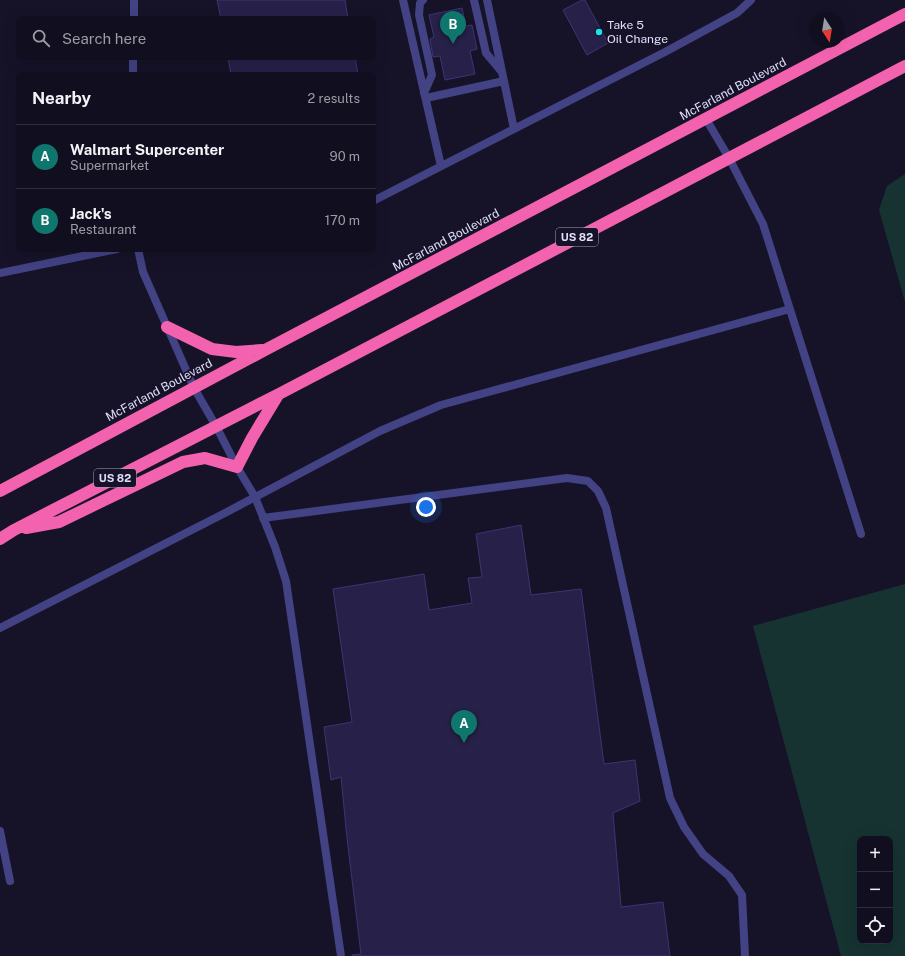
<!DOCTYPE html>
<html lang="en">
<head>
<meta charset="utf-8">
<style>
  :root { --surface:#100e1f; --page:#1e1c2c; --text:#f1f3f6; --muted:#9c9ca4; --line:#302e3d; --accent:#0f766e }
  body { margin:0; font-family:"Public Sans",sans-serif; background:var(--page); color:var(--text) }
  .controls { position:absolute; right:12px; bottom:12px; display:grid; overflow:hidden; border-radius:8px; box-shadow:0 4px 16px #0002 }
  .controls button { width:36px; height:36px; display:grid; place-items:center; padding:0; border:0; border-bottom:1px solid var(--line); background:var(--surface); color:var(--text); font:20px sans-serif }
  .compass { position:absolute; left:809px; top:12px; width:36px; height:36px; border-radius:50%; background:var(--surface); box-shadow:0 4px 16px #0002; rotate:168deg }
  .you { position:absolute; left:426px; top:507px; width:14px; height:14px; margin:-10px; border:3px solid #fff; border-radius:50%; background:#1a73e8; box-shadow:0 0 0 6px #1a73e833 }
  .badge { display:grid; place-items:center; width:26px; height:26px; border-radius:50%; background:var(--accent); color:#fff; font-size:13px; font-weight:700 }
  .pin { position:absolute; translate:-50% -33px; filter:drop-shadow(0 1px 2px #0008) }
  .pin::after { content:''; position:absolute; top:21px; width:14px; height:12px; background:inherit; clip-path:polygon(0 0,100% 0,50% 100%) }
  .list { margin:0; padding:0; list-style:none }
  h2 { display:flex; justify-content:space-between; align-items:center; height:52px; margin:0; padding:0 16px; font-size:17px }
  h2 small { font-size:13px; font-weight:400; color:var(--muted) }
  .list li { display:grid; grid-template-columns:26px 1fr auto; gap:12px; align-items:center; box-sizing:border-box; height:64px; padding:0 16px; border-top:1px solid var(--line) }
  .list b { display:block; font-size:15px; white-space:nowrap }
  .list p { margin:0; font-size:13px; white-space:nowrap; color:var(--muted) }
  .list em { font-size:13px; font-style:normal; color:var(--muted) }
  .icon { flex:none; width:22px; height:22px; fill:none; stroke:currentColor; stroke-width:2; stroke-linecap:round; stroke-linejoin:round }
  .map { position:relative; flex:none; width:905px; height:956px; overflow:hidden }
  .search { position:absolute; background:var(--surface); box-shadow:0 4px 16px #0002; left:16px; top:16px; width:360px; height:44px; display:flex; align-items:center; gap:10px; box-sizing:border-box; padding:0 14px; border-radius:8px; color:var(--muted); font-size:15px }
  .panel { position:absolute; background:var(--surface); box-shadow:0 4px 16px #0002; left:16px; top:72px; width:360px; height:180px; border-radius:8px }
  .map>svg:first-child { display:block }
</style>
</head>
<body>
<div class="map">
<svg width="905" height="956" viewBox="0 0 905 956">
  <rect width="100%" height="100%" fill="#161329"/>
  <path fill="#163331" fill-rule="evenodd" d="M905 174V302L879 210 887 186Z
    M905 584V956H841L753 626ZM860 839H890V941H860Z"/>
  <path fill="#272049" stroke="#3e3473" d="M217 0H345L348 19H221Z
    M582 0H585L608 43 587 55 563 10Z
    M462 8 466 26 472 25 477 49 470 51 475 74 445 80 440 56 433 57 430 39 434 37 429 15Z
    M228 57H355L358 75H231Z
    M521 525 531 595 581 589 604 764 635 760 640 801 613 813 621 907 663 902 670 956H352V955L361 954 347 838 341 777 331 780 324 727 352 722 333 589 424 574 429 610 472 603 468 578 482 577 476 534Z"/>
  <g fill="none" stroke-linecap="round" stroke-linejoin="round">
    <path stroke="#424284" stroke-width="8" d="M403 0 441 166
      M423 0 420 3 419 15 432 75 424 93
      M474 0 486 53 501 71
      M487 0 514 129
      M134 19V0
      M133 75V57
      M426 98 504 81
      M706 119 729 158 763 224 861 534
      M373 201 665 52 737 13 751 0
      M138 249 143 272 194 388 216 426 237 467 255 497 275 547 286 581 341 956
      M0 273 117 249
      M263 518 567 478 588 481 598 491 606 508 670 798 684 827 703 854 729 876 742 895 745 956
      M0 628 225 513 380 431 441 405 790 309
      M0 831 10 881"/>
    <path stroke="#f362ae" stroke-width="12" d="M167 327 212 349 236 352 262 350
      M0 491 265 350 905 14
      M26 528 59 522 183 462 205 458 237 467 252 438 278 395
      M0 539 14 530 279 394 905 66"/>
  </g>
  <circle fill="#18e2ee" stroke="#161329" stroke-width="1.5" cx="599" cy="32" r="4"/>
  <g text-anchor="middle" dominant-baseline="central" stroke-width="3.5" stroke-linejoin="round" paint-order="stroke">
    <g fill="#161329" stroke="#a3a1bd" stroke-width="1">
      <rect x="556" y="228" width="42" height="18" rx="3"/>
      <rect x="94" y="469" width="42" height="18" rx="3"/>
    </g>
    <g font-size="11" font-weight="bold" fill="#e0defc">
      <text x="577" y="237">US 82</text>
      <text x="115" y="478">US 82</text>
    </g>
    <g font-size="12" fill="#e0defc" stroke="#161329" text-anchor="start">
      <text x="607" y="25">Take 5<tspan x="607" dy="14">Oil Change</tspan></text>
    </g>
    <g font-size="12" fill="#e0defc" stroke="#161329">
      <text transform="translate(733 89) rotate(-28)">McFarland Boulevard</text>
      <text transform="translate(446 240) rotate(-28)">McFarland Boulevard</text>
      <text transform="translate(159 390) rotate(-28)">McFarland Boulevard</text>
    </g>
  </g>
</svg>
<div class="controls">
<button>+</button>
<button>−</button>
<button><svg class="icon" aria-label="locate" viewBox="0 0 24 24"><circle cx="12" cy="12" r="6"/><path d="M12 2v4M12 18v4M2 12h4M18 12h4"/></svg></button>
</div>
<svg class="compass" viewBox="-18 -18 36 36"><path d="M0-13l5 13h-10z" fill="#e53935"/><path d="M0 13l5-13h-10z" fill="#9c9ca4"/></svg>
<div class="you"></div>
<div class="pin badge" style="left:464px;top:743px">A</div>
<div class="pin badge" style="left:453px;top:44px">B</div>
<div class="search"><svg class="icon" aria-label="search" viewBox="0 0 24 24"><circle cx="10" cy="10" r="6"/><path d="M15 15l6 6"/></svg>Search here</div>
<section class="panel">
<h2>Nearby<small>2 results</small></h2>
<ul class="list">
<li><span class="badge">A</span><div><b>Walmart Supercenter</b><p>Supermarket</p></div><em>90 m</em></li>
<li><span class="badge">B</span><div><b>Jack's</b><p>Restaurant</p></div><em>170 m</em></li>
</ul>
</section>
</div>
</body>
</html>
